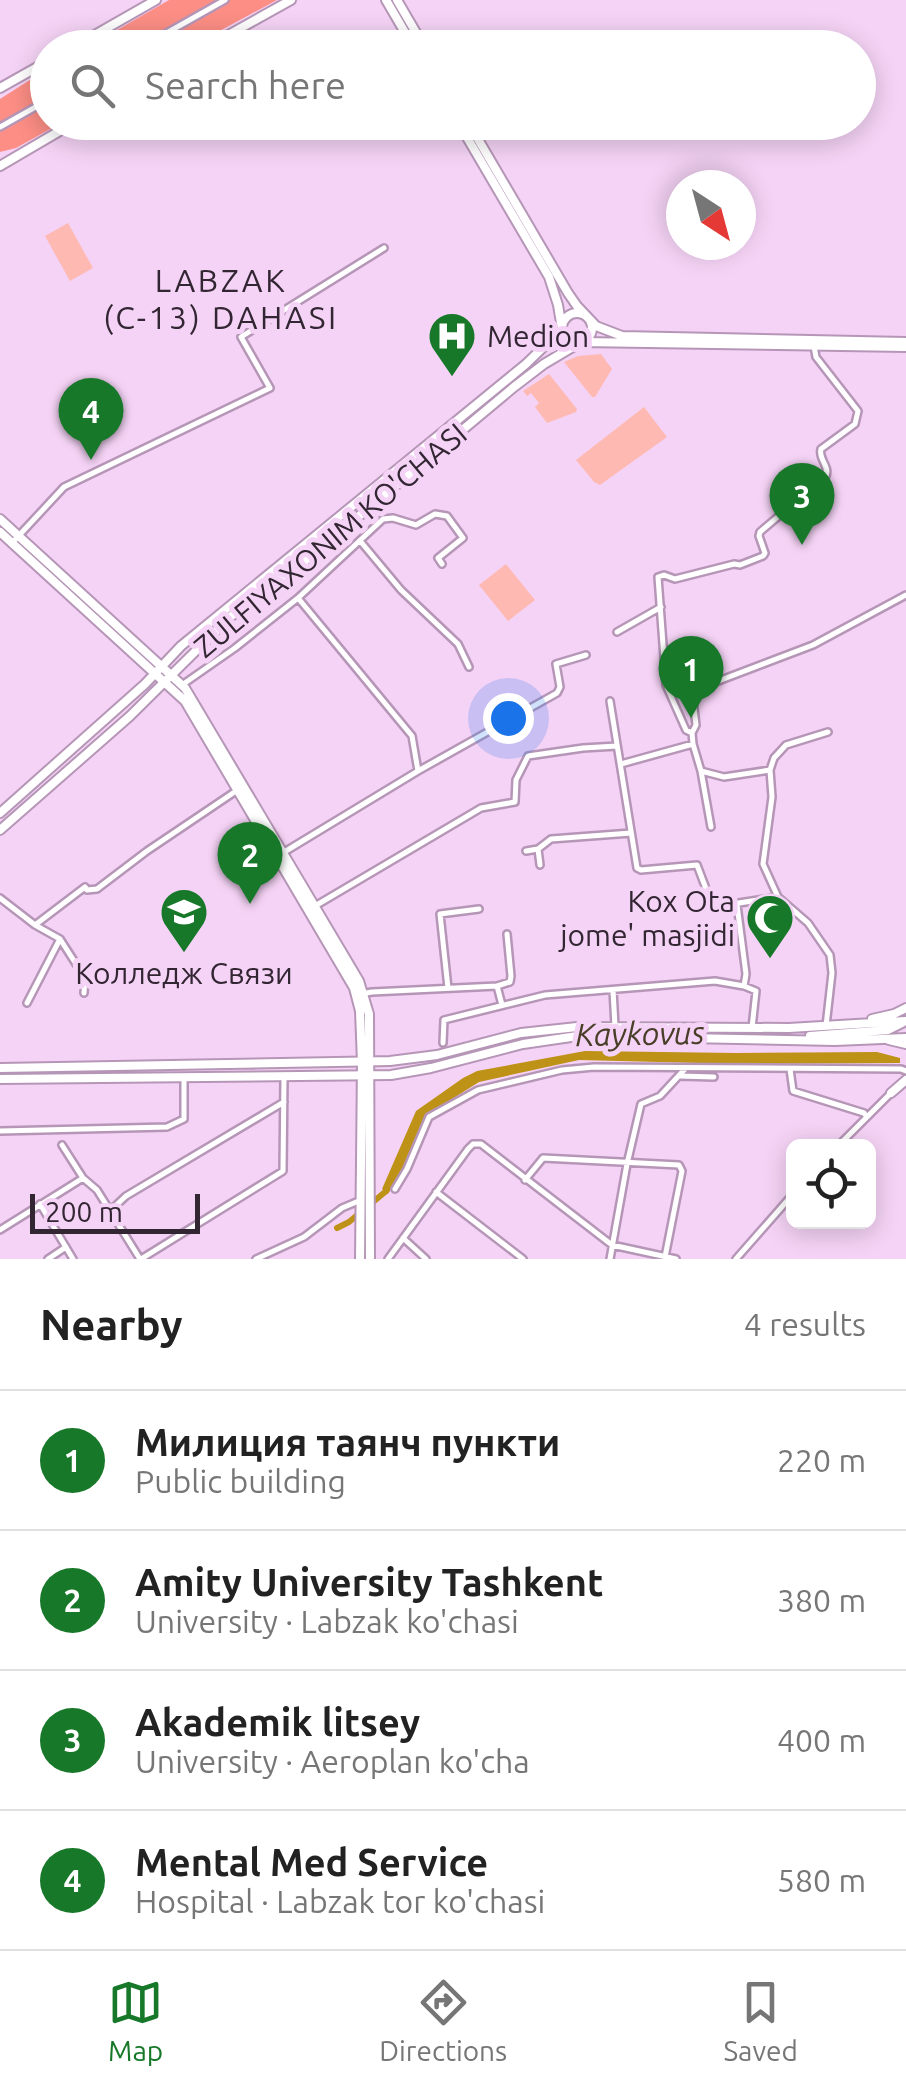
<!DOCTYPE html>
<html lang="en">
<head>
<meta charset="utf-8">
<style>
  :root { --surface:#fff; --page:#f6f6f6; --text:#222; --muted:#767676; --line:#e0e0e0; --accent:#177829 }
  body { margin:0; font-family:Ubuntu,sans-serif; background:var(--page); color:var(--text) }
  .controls { position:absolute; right:30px; bottom:30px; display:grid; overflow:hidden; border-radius:15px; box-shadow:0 5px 25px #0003 }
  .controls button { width:90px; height:90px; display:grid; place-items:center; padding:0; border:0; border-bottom:2px solid var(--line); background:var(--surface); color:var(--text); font:50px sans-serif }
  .compass { position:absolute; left:666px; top:170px; width:90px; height:90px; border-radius:50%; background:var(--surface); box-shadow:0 5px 25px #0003; rotate:144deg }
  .scale { position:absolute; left:30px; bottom:25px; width:170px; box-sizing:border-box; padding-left:10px; border:5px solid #332633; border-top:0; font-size:28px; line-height:35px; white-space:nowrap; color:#332633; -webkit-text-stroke:8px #f5d3f6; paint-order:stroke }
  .you { position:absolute; left:508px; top:718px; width:35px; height:35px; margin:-25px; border:8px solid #fff; border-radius:50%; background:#1a73e8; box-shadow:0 0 0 15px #1a73e833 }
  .badge { display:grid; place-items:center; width:65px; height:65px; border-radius:50%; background:var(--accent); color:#fff; font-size:32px; font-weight:700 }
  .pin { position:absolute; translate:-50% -82px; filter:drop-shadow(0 2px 5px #0008) }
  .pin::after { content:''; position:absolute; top:52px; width:35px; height:30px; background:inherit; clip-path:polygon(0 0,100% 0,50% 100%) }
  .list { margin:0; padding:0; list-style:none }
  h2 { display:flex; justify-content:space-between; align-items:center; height:130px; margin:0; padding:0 40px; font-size:42px }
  h2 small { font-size:32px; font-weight:400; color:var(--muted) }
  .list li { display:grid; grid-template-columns:65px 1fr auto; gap:30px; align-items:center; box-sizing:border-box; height:140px; padding:0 40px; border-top:2px solid var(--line) }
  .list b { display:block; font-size:38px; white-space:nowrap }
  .list p { margin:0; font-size:32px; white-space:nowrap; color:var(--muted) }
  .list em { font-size:32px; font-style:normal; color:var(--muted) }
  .icon { flex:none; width:55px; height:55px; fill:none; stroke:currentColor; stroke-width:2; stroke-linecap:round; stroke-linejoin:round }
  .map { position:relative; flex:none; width:906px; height:1259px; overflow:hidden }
  .search { position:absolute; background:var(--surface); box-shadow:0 5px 25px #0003; left:30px; right:30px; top:30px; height:110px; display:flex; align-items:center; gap:25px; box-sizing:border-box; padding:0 35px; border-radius:55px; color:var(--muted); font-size:38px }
  .sheet { height:690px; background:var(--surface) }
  nav { display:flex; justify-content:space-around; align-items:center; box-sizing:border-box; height:140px; border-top:2px solid var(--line); background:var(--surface); font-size:28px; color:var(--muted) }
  nav a { display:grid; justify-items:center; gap:5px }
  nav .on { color:var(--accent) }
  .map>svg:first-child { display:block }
</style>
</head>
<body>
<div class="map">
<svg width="906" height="1259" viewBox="0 0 906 1259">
  <rect width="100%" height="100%" fill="#f5d3f6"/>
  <path fill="#feb9b2" d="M68 223 93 268 70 281 45 236Z
    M601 354 612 369 595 397H592L564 362 578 356Z
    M549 374 577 409 576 412 547 423 535 407 539 403 531 393 527 396 523 391Z
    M644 407 667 437 600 485 594 482 576 460Z
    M506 564 535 600 508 621 479 585Z"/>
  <path fill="#fc8e85" d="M169 0H277L190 47 86 48Z
    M47 69 48 122 61 123 16 148 0 152V99Z"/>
  <path fill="#be9216" d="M585 1051 737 1053 877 1052 900 1058V1063L738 1064 579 1060 479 1082 425 1116 402 1171 388 1194 382 1189 416 1111 463 1078 477 1071Z"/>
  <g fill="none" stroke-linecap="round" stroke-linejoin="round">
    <path stroke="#be9216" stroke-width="6" d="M337 1228 349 1222 385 1192 389 1186"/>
    <g stroke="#b696b7" stroke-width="10">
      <path id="street" d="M140 48 225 0
        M0 127 48 100
        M361 542 401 590 458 644 469 667
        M12 543 64 487 270 388 241 337 384 248
        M298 598 412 736 418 771
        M617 632 661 607
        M182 685 235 648 298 598 383 519 393 518 416 525 435 514 447 516 463 538 438 558 442 564
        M610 701 637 868 641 870 697 865 713 907 778 897
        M692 733 686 730 666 685 658 577 664 575 675 579 734 564 740 565 763 556 765 553 759 536 760 532 826 476C830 466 818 459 821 449L855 424 858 411 816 357 814 346
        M621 764 693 744
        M701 771 724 777 770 770
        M711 827 701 771 693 744 692 733 696 725 692 691 813 645 906 595
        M538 849 540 865
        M526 851 538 849 551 839 631 833
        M281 854 418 771 557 693 560 687 556 664 586 655
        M0 898 35 925 60 939 85 978 84 993
        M737 905 746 974 744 986
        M315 906 481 808 515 802 516 780 528 756 583 748 617 746
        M35 925 85 887 87 890 97 889 147 851 236 791
        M448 988 440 914 479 909
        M613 990 615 1026
        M361 994 372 992 497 986
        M27 1003 60 939
        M502 1005 497 986 510 982 511 976 507 934
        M826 1026 832 973 830 955 808 923 778 897 763 864 772 797 770 770 774 758 786 745 828 732
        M443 1043 444 1020 545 995 715 981 744 986 756 991 752 1028
        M790 1069 793 1091 864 1113 867 1117
        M680 1076 714 1077
        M0 1131 167 1127 184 1119V1078
        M62 1145 83 1178 97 1190 140 1259
        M838 1146 891 1093
        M525 1180 543 1158 679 1165 682 1171 665 1257
        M395 1189 407 1169 429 1117 478 1090 562 1070 594 1067 901 1069 906 1071
        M436 1192 523 1259
        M40 1204 73 1259
        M110 1211 126 1196 284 1102
        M0 1230 83 1178
        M403 1238 426 1259
        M48 1259 66 1247
        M141 1259 283 1171 284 1077
        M256 1259 304 1237 342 1208 361 1200
        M388 1259 468 1149 473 1144H481L612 1245 676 1259
        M610 1259 627 1164 641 1104 660 1096 685 1069
        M736 1259 794 1193"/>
    </g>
    <g stroke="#b696b7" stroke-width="12">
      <path id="secondary" d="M386 0 414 48
        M397 0 425 48
        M468 122 568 293 577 306 596 326 622 336 906 342
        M562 328a15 15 0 1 1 30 0a15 15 0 1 1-30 0Z
        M0 519 185 688 359 981 369 1014 370 1259
        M0 532 185 701 354 988 360 1011 362 1062 360 1259
        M0 813 145 684 181 646 526 364 562 329 558 305 549 277 458 122
        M0 830 130 716 230 617 310 557 514 387 544 364 581 342 906 347
        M889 1040 906 1044
        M891 1093 906 1080"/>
    </g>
    <g stroke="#b696b7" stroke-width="12">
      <path id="primary" d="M72 48 156 0
        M205 48 291 0
        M0 88 48 61
        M0 166 75 122
        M872 1019 894 1014 906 1008
        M810 1036 888 1030 904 1022
        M0 1068 390 1061 437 1055 521 1033 577 1027 789 1028 906 1021
        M0 1079 391 1075 431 1068 523 1044 578 1036 835 1041 906 1038"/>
    </g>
    <use href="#street" stroke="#fff" stroke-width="5"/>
    <use href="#secondary" stroke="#fff" stroke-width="8"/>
    <use href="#primary" stroke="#fff" stroke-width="8"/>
  </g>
  <defs>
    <g id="hospital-pin" transform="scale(2.5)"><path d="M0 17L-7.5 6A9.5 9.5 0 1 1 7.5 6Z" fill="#177829" stroke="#f5d3f6"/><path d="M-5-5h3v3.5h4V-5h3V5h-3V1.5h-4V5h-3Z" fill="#fff"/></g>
    <g id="university-pin" transform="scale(2.5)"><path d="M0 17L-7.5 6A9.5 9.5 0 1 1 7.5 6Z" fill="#177829" stroke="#f5d3f6"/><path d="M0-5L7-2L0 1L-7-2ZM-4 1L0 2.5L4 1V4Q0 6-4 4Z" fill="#fff"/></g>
    <g id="mosque-pin" transform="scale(2.5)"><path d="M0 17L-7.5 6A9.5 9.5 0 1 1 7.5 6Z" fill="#177829" stroke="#f5d3f6"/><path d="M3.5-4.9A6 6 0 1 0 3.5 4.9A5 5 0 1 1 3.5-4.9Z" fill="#fff"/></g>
  </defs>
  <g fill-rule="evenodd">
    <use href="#hospital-pin" x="452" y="336"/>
    <use href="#university-pin" x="184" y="912"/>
    <use href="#mosque-pin" x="770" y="918"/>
  </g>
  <g text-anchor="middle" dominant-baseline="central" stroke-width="10" stroke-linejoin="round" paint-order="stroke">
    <g font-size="30" fill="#332633" stroke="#f5d3f6" text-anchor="start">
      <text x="487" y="336">Medion</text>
      <text x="735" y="901" text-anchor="end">Kox Ota<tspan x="735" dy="34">jome' masjidi</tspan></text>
      <text x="184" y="973" text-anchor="middle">Колледж Связи</text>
    </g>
    <g font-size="30" fill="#332633" stroke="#f5d3f6">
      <text transform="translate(330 540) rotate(-40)">ZULFIYAXONIM KO'CHASI</text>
    </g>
    <g font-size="32" letter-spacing="2.5" fill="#332633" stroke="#f5d3f6">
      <text x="221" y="280">LABZAK<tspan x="221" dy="37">(C-13) DAHASI</tspan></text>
    </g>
    <g font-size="32" font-style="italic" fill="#493e27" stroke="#f5d3f6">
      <text transform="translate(640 1033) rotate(-1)">Kaykovus</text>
    </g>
  </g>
</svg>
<div class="controls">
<button><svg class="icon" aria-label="locate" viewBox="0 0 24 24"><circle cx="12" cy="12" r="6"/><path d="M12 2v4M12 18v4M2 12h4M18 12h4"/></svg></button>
</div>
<svg class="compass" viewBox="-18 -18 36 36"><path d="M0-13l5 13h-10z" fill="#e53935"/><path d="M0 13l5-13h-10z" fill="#767676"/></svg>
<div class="scale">200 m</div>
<div class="you"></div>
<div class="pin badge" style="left:691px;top:718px">1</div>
<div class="pin badge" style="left:250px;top:904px">2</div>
<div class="pin badge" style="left:802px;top:545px">3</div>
<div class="pin badge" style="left:91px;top:460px">4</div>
<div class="search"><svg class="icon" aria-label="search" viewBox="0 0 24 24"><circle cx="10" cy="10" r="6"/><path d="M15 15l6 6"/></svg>Search here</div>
</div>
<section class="sheet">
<h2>Nearby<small>4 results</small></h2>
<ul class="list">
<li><span class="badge">1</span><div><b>Милиция таянч пункти</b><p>Public building</p></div><em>220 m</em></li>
<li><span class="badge">2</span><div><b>Amity University Tashkent</b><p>University · Labzak ko'chasi</p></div><em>380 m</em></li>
<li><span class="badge">3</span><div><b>Akademik litsey</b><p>University · Aeroplan ko'cha</p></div><em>400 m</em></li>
<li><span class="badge">4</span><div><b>Mental Med Service</b><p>Hospital · Labzak tor ko'chasi</p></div><em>580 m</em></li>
</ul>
</section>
<nav>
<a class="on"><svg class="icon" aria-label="map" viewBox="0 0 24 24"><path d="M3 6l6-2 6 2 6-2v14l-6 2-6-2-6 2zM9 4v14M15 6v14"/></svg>Map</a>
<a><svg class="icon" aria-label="directions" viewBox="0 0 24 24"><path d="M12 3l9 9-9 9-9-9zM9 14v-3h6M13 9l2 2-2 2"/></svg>Directions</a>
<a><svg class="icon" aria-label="saved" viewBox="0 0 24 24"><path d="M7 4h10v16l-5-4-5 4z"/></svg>Saved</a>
</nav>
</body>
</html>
